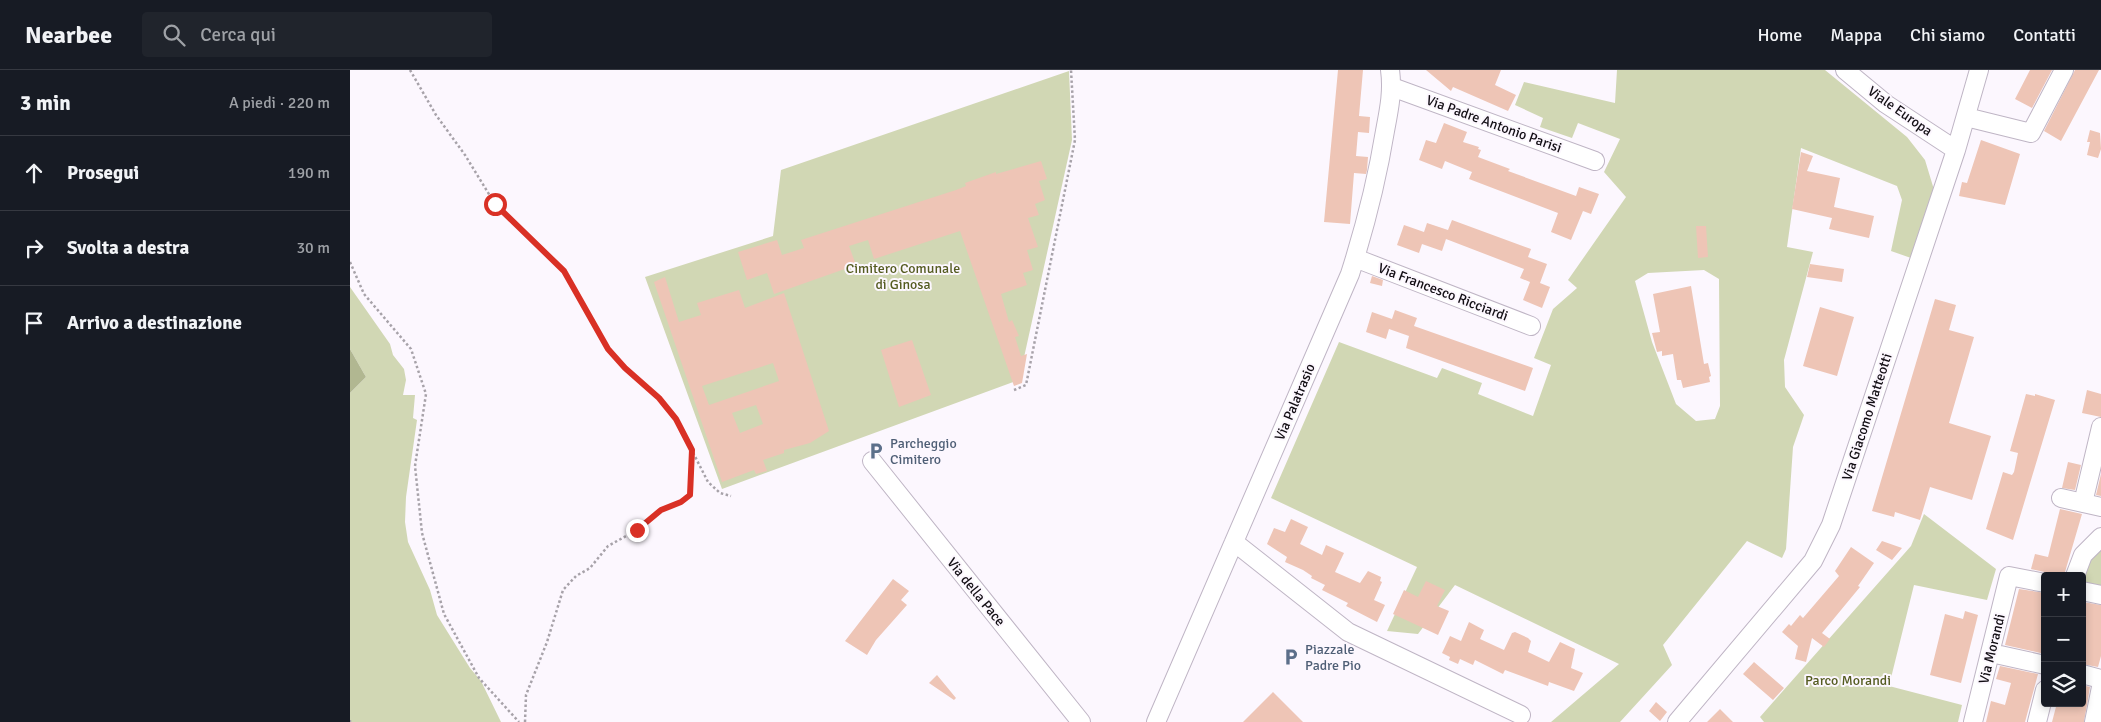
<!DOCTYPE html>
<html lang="it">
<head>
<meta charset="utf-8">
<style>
  :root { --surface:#171b24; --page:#20242c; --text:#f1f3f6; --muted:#9ea1a6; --line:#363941 }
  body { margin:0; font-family:Signika,sans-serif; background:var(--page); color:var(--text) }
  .controls { position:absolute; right:15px; bottom:15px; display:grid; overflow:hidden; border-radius:5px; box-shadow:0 2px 8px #0003 }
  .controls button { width:45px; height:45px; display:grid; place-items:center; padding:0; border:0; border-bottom:1px solid var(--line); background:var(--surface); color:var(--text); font:25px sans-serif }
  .stop { position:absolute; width:15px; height:15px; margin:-11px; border:4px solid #d93025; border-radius:50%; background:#fff }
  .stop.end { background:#d93025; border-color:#fff; box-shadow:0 1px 5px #0008 }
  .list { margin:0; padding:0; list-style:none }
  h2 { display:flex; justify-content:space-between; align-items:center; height:65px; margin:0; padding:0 20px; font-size:21px }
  h2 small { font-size:16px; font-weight:400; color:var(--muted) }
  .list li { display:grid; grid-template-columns:32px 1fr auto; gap:15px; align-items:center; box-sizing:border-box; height:75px; padding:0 20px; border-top:1px solid var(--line) }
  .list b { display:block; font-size:19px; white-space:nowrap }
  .list em { font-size:16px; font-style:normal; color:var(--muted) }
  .icon { flex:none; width:28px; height:28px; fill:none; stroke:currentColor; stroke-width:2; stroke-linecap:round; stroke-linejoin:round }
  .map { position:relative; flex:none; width:1751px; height:652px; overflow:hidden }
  header { display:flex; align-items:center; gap:30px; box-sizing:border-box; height:70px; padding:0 25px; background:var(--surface); border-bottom:1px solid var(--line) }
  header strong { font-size:24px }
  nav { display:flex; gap:28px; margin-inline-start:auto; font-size:18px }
  .search { width:350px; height:45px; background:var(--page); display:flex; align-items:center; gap:12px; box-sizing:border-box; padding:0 18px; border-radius:5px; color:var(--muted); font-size:19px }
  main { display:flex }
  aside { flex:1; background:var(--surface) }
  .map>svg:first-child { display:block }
</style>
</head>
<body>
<header>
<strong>Nearbee</strong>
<div class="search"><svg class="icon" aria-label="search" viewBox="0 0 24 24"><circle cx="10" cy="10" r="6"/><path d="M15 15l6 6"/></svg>Cerca qui</div>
<nav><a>Home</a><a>Mappa</a><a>Chi siamo</a><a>Contatti</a></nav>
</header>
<main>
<aside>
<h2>3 min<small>A piedi · 220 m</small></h2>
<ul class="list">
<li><svg class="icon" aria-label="ahead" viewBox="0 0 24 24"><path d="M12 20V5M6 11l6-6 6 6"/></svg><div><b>Prosegui</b></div><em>190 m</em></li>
<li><svg class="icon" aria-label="right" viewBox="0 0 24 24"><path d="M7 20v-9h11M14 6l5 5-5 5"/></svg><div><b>Svolta a destra</b></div><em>30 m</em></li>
<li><svg class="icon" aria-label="arrive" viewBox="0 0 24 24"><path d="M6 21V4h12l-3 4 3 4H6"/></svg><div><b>Arrivo a destinazione</b></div></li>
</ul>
</aside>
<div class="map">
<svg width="1751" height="652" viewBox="0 0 1751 652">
  <rect width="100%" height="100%" fill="#fcf7fe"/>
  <path fill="#d1d7b4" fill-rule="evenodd" d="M1267 0H1475L1557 67 1575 90 1585 123 1561 188 1541 181 1552 130 1547 116 1451 78 1437 177 1463 182 1434 290 1435 317 1454 345 1443 377 1436 479 1432 488 1397 471 1313 575 1322 595 1270 652H1201L1269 594 1105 515 1068 564 1037 561 1067 497 921 428 989 272 1087 308 1092 298 1132 313 1128 324 1183 346 1201 295 1184 288 1203 239 1227 218 1218 210 1276 127 1254 102 1270 69 1228 53 1222 68 1190 57 1193 48 1165 35 1174 12 1265 33ZM1354 200 1369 209 1370 336 1365 349 1346 351 1326 334 1302 272 1285 211 1298 203Z
    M719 1 722 70 669 310 372 419 295 207 423 166 431 100Z
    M0 217 40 274 43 285 54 299 56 310 53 325H65L63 348 67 350 56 427 55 452 58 472 80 520 87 545 120 598 131 611 151 652H0V323L16 307 0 279Z
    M1574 444 1646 499 1637 530 1564 515 1539 616 1612 635 1608 652H1414L1410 647 1561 476Z
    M1751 473V521L1732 516C1732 495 1737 488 1751 473Z"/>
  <path fill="#b1b791" d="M0 279 16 307 0 323Z"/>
  <path fill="#eec5b6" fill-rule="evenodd" d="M988 0H1013L1009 46 1020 47 1019 63 1008 62 1006 86 1018 87 1017 100 1016 104 1004 103 1000 154 974 152Z
    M1076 0H1151L1145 15 1166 25 1158 41 1103 17 1101 21Z
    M1680 0H1702L1682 38 1665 29Z
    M1725 0H1749L1711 71 1694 61Z
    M1094 53 1117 62 1113 72 1129 77 1128 79 1131 80 1128 87 1160 99 1158 101 1226 126 1229 117 1249 124 1241 144 1233 141 1221 170 1201 162 1208 143 1119 109 1122 102 1095 91 1092 99 1069 90 1076 70 1086 73Z
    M1740 60 1750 63 1751 79 1748 88 1737 85 1740 72H1737Z
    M1631 70 1670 84 1655 135 1609 126 1612 112 1617 113Z
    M1451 82 1463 86 1457 101 1490 108 1484 137 1524 146 1519 168 1479 159 1482 148 1442 139Z
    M691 91 697 109 689 111 695 130 685 134 689 145 678 148 688 177 677 180 683 200 673 203 677 215 651 224 659 252 662 250 669 266 665 267 671 286 677 284 672 313 664 316 610 161 524 189 518 170 499 176 506 195 424 224 417 203 397 210 388 182 427 170 432 185 454 178 451 170 606 120 616 116 615 113 646 102V104Z
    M1102 150 1181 179 1178 187 1197 194 1190 213 1200 217 1192 238 1173 230 1180 212 1170 208 1174 199 1096 169 1092 181 1072 174 1069 183 1047 175 1054 155 1074 162 1077 153 1098 160Z
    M1346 156H1356L1358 187 1348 188Z
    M1460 194 1494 199 1492 212 1457 207Z
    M1022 206 1033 210 1032 216 1020 213Z
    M315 207 329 252 351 245 347 233 389 220 395 238 434 223 479 361 460 373 434 380V383L413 390 417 401 406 404 404 400 372 412 304 212ZM423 293 429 311 359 335 352 316ZM406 335 413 354 390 363 382 343Z
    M1341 216 1354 294 1358 293 1361 306 1359 307 1360 312 1333 318 1331 310H1327L1323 284 1312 286V281L1307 282 1302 263 1310 262 1303 224Z
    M1585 229 1606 235 1599 260 1624 267 1599 353 1641 366 1622 430 1580 417 1570 450 1545 442 1544 447 1522 441Z
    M1470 237 1504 247 1487 306 1453 296Z
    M1045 240 1067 248 1064 256 1183 298 1175 321 1056 278 1059 266 1039 259 1036 269 1016 262 1022 242 1042 249Z
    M562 270 581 325 549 337 531 280Z
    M1737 320 1751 324V347L1732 343Z
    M1676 324 1685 326V324L1705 330 1663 470 1636 459 1653 402 1662 405 1664 402 1668 383 1660 381Z
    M1718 392 1731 395 1725 420 1712 418Z
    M1751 404V426L1746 425Z
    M1710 439 1732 444 1715 502 1713 506 1681 499 1685 484 1698 487Z
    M941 449 958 457 950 474 972 485 976 475 994 483 985 502 1010 513 1018 501 1031 507 1030 511 1032 512 1024 530 1035 535 1027 552 996 536 998 533 972 520 975 515 961 508 962 506 953 500 935 492 937 487 917 474 924 458 935 462Z
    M1532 471 1552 478 1542 490 1526 480Z
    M1501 477 1524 493 1508 516 1510 517 1472 563 1480 569 1474 577 1462 568 1456 592 1445 589 1448 576 1432 562 1439 554 1441 556 1450 545 1453 548 1489 506 1485 501Z
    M543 509 559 521 551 530 557 535 526 570 517 585 495 571Z
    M1076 511 1095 520 1087 536 1099 541 1088 565 1043 544 1054 520 1068 527Z
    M1669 519 1695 523V584L1655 575Z
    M1733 532 1751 535V586L1748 597 1732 594Z
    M1615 541 1628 545 1611 613 1580 605 1595 544 1613 549Z
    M1119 552 1134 560 1130 569 1154 580 1162 563 1165 562 1178 568 1181 571 1178 582 1199 592 1210 572 1225 579 1221 598 1233 603 1224 621 1199 612 1198 616 1155 600 1153 604 1125 590 1123 595 1110 589 1108 594 1099 590 1100 587 1092 583 1100 566 1111 571Z
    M1404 592 1434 618 1423 630 1393 604Z
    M1650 596 1688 604 1675 652H1636L1641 631 1655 635 1661 613 1646 609Z
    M587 605 606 628 604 630 579 613Z
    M1732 615 1740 617 1734 652H1702L1707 633H1732Z
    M923 622 953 652H893Z
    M1306 632 1317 642 1310 651 1299 641Z
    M1370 639 1383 652H1357Z"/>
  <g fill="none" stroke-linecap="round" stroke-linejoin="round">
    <g stroke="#bfb5c5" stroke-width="20">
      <path id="minor" d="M1495 0 1536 34 1606 80
        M1042 17 1245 91
        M1616 47 1681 63 1714 0
        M1005 188 1181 256
        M522 391 731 652
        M1711 428 1751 437
        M1733 433 1751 357
        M884 472 998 562 1171 645
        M1725 506 1733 485 1751 467
        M1732 521 1751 525
        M1641 583 1695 595
        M1732 604 1751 609
        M806 652 1000 204C1015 157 1027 110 1035 61 1039 40 1043 21 1040 0
        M1327 652 1463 491 1481 455 1606 80 1629 0
        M1623 652 1659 506 1695 513
        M1687 652 1695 620
        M1744 652 1751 617"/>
    </g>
    <path stroke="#a7a2a9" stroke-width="2.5" stroke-dasharray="2.5 2.5" stroke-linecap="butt" d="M60 0 86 45 115 85 145 134 213 201 258 279 275 298 309 328 326 349 358 412 370 423 381 426
      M0 192 14 224 61 279 76 324 65 396 72 463 94 544 129 608 169 652
      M664 320 676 315 725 70 721 0
      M0 650V652
      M175 652 176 625 197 572 213 520 226 506 240 498 258 476 287 460 311 439 331 432 340 425 342 382"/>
    <use href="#minor" stroke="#fff" stroke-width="18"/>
  </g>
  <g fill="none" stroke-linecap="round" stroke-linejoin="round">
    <path stroke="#d93025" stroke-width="6" d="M145 134 214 201 258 279 275 298 309 328 326 349 342 380 340 425 331 432 311 440 287 460"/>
  </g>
  <defs>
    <g id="parking-bare" transform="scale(1.35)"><path d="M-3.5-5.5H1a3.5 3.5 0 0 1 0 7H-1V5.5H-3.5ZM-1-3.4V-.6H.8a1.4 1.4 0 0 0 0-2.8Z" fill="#5c6f8a" stroke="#fcf7fe" stroke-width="2.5" paint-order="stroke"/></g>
  </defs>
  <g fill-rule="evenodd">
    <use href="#parking-bare" x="526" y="381"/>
    <use href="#parking-bare" x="941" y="587"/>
  </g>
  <g text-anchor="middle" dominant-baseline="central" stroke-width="4" stroke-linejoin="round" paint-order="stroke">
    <g font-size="14" fill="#120e14" stroke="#fcf7fe">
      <text transform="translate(1550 41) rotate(35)">Viale Europa</text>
      <text transform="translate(1144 54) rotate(20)">Via Padre Antonio Parisi</text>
      <text transform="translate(1093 222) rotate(21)">Via Francesco Ricciardi</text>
      <text transform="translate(945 332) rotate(-67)">Via Palatrasio</text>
      <text transform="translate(1517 347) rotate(-72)">Via Giacomo Matteotti</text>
      <text transform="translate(626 522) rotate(51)">Via della Pace</text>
      <text transform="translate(1642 579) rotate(-76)">Via Morandi</text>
    </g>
    <g font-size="14" fill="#545b20" stroke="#fcf7fe">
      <text x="553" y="198">Cimitero Comunale<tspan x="553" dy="16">di Ginosa</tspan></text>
      <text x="1498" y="610">Parco Morandi</text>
    </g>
    <g font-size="14" fill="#4e5e75" stroke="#fcf7fe" text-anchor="start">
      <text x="540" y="373">Parcheggio<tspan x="540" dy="16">Cimitero</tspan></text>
      <text x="955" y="579">Piazzale<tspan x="955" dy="16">Padre Pio</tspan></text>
    </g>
  </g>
</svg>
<div class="controls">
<button>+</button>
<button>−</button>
<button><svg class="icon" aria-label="layers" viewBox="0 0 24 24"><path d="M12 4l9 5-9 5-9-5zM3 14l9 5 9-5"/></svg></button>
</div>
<div class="stop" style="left:145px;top:134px"></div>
<div class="stop end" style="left:287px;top:460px"></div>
</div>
</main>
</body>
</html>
